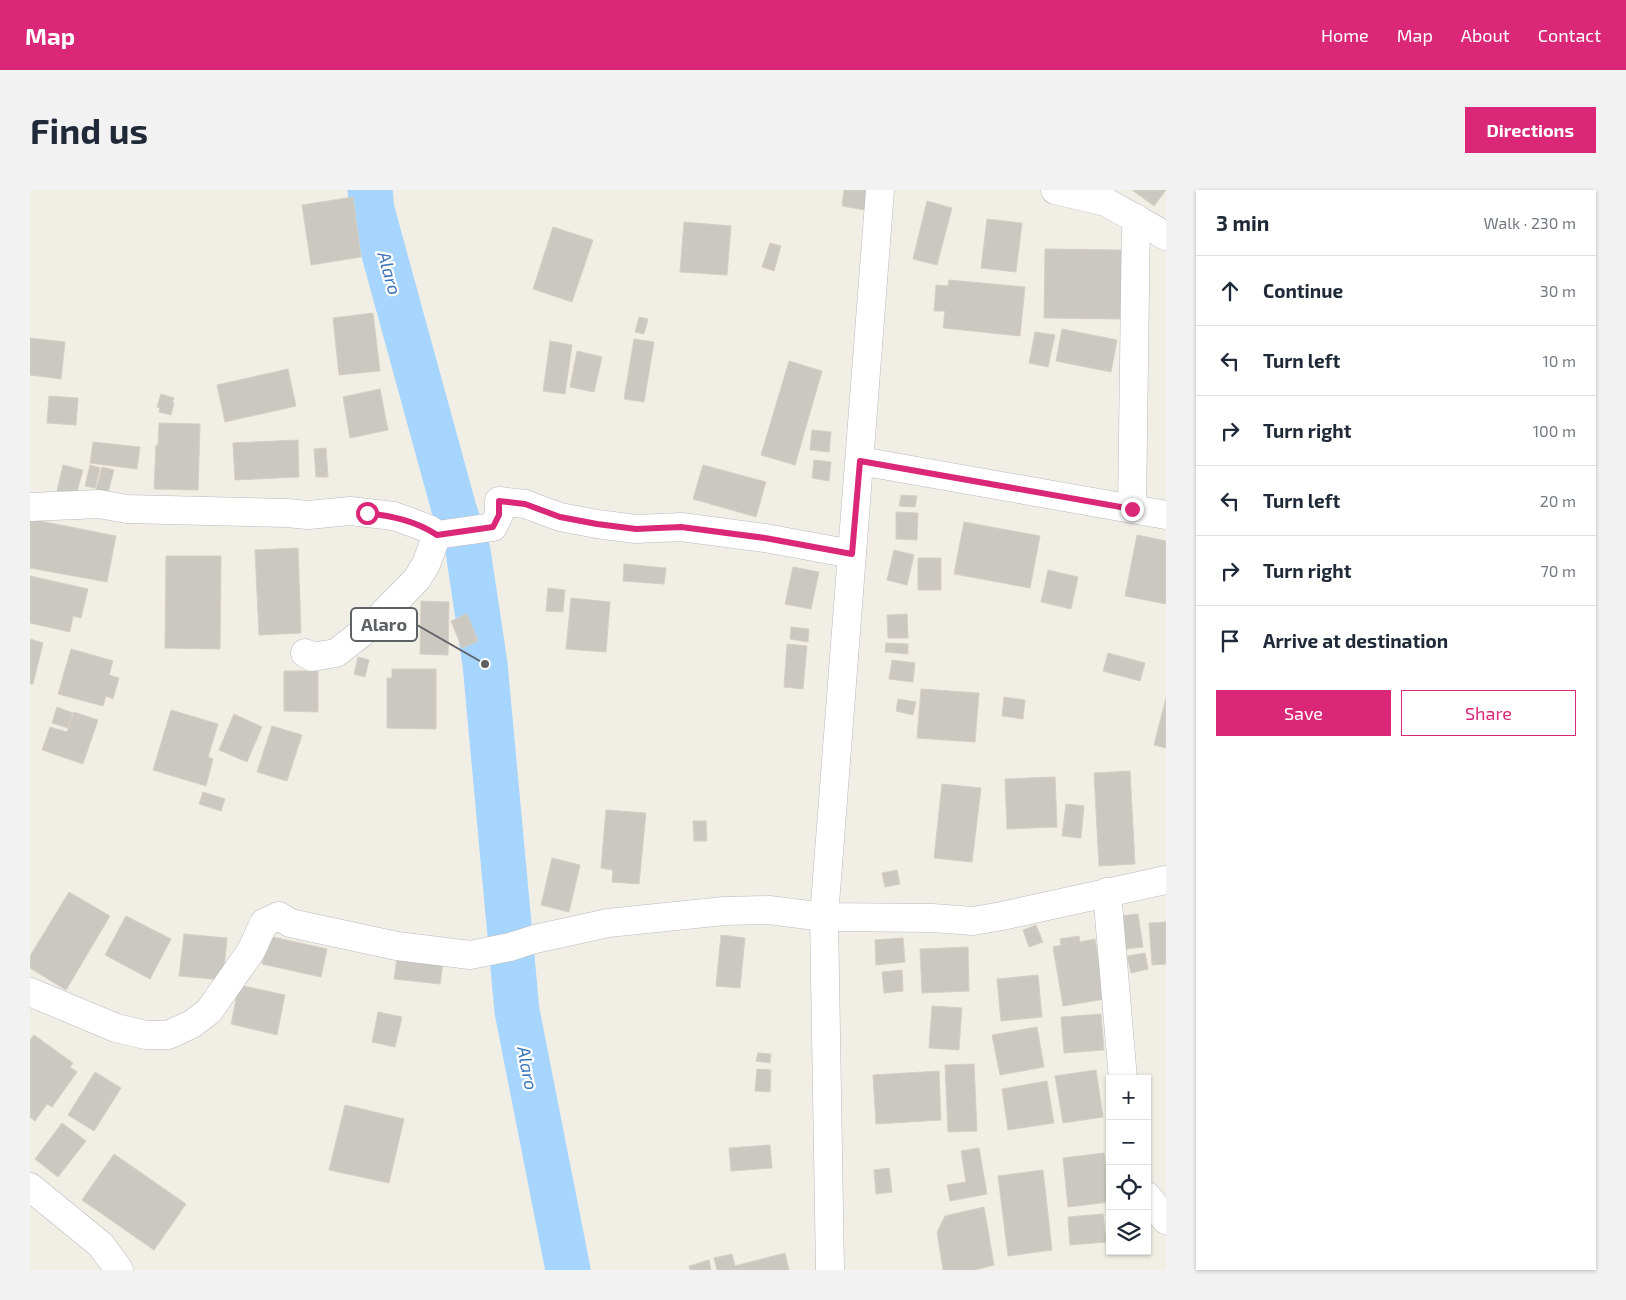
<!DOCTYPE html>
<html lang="en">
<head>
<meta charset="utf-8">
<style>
  :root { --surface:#fff; --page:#f2f2f3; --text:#1f2937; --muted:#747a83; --line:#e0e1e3; --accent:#db2777 }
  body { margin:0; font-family:"Exo 2",sans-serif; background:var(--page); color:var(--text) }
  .controls { position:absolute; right:15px; bottom:15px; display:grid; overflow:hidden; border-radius:0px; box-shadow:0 1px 4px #0004 }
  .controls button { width:45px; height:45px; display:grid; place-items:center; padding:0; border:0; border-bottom:1px solid var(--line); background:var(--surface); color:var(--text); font:25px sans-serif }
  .stop { position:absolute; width:15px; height:15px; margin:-11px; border:4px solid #db2777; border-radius:50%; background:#fff }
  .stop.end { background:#db2777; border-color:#fff; box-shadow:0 1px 5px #0008 }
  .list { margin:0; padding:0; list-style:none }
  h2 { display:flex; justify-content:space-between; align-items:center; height:65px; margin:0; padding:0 20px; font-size:21px }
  h2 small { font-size:16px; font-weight:400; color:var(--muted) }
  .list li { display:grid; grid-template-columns:32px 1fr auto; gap:15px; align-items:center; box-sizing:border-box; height:70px; padding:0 20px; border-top:1px solid var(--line) }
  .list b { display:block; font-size:19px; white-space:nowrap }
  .list em { font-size:16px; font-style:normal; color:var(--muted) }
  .actions { display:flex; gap:10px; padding:15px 20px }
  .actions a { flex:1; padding:11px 0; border:1px solid var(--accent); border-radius:0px; text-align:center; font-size:18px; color:var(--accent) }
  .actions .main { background:var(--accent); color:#fff }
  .icon { flex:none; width:28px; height:28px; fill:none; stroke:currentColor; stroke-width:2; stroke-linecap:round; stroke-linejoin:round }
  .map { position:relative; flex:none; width:1136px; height:1080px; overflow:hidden; border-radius:0px }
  header { display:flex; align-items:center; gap:30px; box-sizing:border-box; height:70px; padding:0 25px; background:var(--accent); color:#fff }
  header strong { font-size:24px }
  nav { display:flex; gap:28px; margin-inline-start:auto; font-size:18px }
  .intro { display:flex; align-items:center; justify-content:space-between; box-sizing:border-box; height:120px; padding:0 30px }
  h1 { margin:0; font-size:35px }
  .button { padding:12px 22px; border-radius:0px; background:var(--accent); color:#fff; font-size:18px; font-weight:700 }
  main { display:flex; gap:30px; padding:0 30px }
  aside { flex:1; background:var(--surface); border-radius:0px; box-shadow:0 1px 4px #0004 }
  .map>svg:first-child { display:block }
</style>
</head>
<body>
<header>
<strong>Map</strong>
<nav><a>Home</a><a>Map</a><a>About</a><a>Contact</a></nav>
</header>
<div class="intro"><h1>Find us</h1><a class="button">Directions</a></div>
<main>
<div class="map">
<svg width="1136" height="1080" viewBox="0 0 1136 1080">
  <rect width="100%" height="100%" fill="#f0eee5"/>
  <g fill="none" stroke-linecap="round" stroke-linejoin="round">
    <path stroke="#a6d5ff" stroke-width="45" d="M340 0 342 20 424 319 438 361 455 474 487 821 538 1080"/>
  </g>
  <path fill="#cbc8c2" stroke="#d5d0c3" d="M814 0H838L835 20 812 16Z
    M1102 0H1136L1124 16Z
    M323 7 331 67 281 75 272 15Z
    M897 11 922 18 907 75 883 69Z
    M957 29 992 33 986 82 951 78Z
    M654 32 701 36 697 85 650 82Z
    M523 37 563 50 542 112 503 99Z
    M740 53 751 56 744 81 732 77Z
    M1015 59 1092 60V129L1014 128Z
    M919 90 995 97 990 146 913 138 915 121H904L906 95 918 96Z
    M343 123 350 181 309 185 303 128Z
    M609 127 618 129 614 144 605 142Z
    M1032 139 1087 150 1081 182 1026 171Z
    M1005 142 1025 145 1018 177 999 173Z
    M0 148 35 152 31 189 0 185Z
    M604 149 624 152 614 212 594 209Z
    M520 151 542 155 535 204 513 201Z
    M547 161 572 167 564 202 540 197Z
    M759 171 792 181 765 275 731 265Z
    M258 179 266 216 195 232 187 195Z
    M350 199 358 240 320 248 313 207Z
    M131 204 144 208 142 213H144L141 225 129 222 130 218 127 217Z
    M19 206 48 208 46 235 17 233Z
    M129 233 170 234 168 300 124 299 126 255H128Z
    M782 240 801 242 799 262 780 260Z
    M268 250 269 287 205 290 203 253Z
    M63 252 110 257 107 279 60 273Z
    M296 258 298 287H286L284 259Z
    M784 270 801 272 799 291 782 288Z
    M33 275 53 280 46 305 27 301Z
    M60 275 70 278 65 298 55 296Z
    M673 275 736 292 726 327 663 309Z
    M72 277 84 280 78 302 66 299Z
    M871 305 887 306 885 317 869 316Z
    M866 322 888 323 887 350 866 349Z
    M0 329 86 346 77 392 0 378Z
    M934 332 1010 346 1000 398 924 384Z
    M1107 345 1136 351V414L1095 406Z
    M268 358 271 443 229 445 225 360Z
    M864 360 884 365 877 395 857 390Z
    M136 366H191L190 459 135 458Z
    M888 368H911V400H888Z
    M594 374 636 378 634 394 593 391Z
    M763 377 789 382 781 419 755 414Z
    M1018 380 1048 387 1041 419 1011 412Z
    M0 386 58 399 51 428 43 426 40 442 0 433Z
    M518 398 535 400 533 422 516 421Z
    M541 408 580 412 576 462 536 459Z
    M391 411 419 412 418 465 390 464Z
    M437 424 448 451 432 458 421 431Z
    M877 424 878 448H858L857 425Z
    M761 437 779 439 778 452 760 449Z
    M0 449 13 453 3 494H0Z
    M856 453 878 454V464L855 462Z
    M757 454 777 456 773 499 754 497Z
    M41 459 83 471 79 485 89 488 83 509 76 506 73 516 28 504Z
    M1078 463 1115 473 1110 491 1073 481Z
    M328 467 339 470 335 487 324 484Z
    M862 470 885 473 883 492 859 489Z
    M362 479H406V539L357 538V488H362Z
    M254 481H288V522L254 521Z
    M891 499 949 503 945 552 887 548Z
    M974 507 995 510 993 529 972 526Z
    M1136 508V558L1124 555Z
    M868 509 886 512 883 525 866 521Z
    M27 517 43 523 38 538 22 533Z
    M141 520 188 534 178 567 183 569 176 596 123 580Z
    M44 522 68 530 53 574 12 560 20 537 37 542Z
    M204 524 232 537 217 572 189 560Z
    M242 536 272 545 257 591 227 582Z
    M1100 581 1105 674 1069 676 1064 583Z
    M1025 587 1027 637 977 639 975 589Z
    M912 594 951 598 942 672 904 668Z
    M173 602 195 609 191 621 169 614Z
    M1036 614 1054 616 1051 648 1032 646Z
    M576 620 616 623 609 694 582 692 583 680 571 678Z
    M663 631H676L677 651H664Z
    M522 668 550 675 539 722 511 715Z
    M867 680 870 694 855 697 852 683Z
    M39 702 80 726 36 800 0 778V766Z
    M1108 724 1113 757 1095 759 1090 726Z
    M96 726 141 749 120 789 75 765Z
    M1136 732V774L1122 775 1119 733Z
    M1006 735 1013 752 999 757 993 740Z
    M154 744 197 748 193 790 149 786Z
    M691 745 715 748 710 798 686 796Z
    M239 746 297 759 291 787 232 774Z
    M1049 746 1050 752 1065 749 1075 809 1033 816 1023 757 1031 755 1030 749Z
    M873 748 875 772 846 775 845 750Z
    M938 757 939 801 892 803 890 759Z
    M1115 763 1118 779 1101 783 1097 766Z
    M367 768 413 773 410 794 364 789Z
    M872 780 873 801 854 803 852 782Z
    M1008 785 1012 827 971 831 967 789Z
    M209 795 255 805 247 845 201 834Z
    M902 816 932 818 929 860 899 858Z
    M348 822 372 827 365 857 342 852Z
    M1071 824 1074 860 1034 863 1031 827Z
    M1007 837 1014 877 970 885 962 845Z
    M4 845 43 873 40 877 47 882 22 917 17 914 5 931 0 927V850Z
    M728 863 741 864 740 873 726 871Z
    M944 874 947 941 918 942 915 875Z
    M727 879 741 880 740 902 725 901Z
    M1066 880 1073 927 1033 933 1025 886Z
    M909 881 911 930 846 934 843 885Z
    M65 882 91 898 64 941 38 925Z
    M1017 891 1024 933 978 940 972 899Z
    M315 915 374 929 359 993 299 980Z
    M32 933 56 951 28 987 5 969Z
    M740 955 742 978 701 981 699 958Z
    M949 958 957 1004 920 1011 917 995 936 992 931 961Z
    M1074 963 1079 1012 1038 1017 1033 968Z
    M84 964 156 1014 124 1060 52 1010Z
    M859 978 862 1002 846 1004 844 980Z
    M1013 980 1022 1060 978 1066 968 986Z
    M954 1017 964 1075 945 1080H913L907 1042 915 1026Z
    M1073 1024 1076 1052 1040 1055 1038 1027Z
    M755 1063 759 1080H687L684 1068 702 1064 705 1076Z
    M679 1070 681 1080H660L659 1076Z"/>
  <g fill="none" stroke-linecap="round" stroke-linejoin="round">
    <g stroke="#b7bbbf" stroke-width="29">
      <path id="minor" d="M1025 0 1076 12 1136 46
        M830 271 1136 325
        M0 317 69 314 97 319 257 323 278 325 320 321 364 326 399 339 407 345 396 374 387 389 342 435 306 463 282 467 275 463
        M1102 319 1106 28
        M407 345 463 337 469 325V311L495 314 530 327 567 334 606 339 651 337 735 348 822 364
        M1077 702 1093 889
        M0 802 86 838 116 845H138L162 834 179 821 221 761 234 733 249 726 260 733 367 756 440 765 480 757 505 749 578 733 694 721 739 720 794 727 902 728 943 731 972 726 1136 690
        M0 997 71 1055 89 1080
        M1117 1006 1136 1030
        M800 1080 794 727 850 0"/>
    </g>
    <use href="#minor" stroke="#fff" stroke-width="28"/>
  </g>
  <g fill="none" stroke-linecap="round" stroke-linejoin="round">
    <path stroke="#db2777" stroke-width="6" d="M337 323C362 326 386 331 407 345L463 337 469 325V311L495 314 530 327 567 334 606 339 651 337 735 348 822 364 830 271 1102 319"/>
  </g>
  <g text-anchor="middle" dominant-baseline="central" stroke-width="4.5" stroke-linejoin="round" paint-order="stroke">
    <g font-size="18" font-style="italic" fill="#3b74b8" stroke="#fff">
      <text transform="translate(360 83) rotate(74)">Alaro</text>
      <text transform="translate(498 878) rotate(79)">Alaro</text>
    </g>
  </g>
  <path fill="none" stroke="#5d6166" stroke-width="2" d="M455 474L387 435"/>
  <circle fill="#5d6166" stroke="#fff" stroke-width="2" cx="455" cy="474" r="5"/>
  <rect fill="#fff" stroke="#5d6166" stroke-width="2" x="321" y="418" width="66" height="33" rx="5"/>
  <g font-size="18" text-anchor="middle" font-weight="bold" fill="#5d6166">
    <text x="354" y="441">Alaro</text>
  </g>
</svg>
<div class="controls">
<button>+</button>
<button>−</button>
<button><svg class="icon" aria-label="locate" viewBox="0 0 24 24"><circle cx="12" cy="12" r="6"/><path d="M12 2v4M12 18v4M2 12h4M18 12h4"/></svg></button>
<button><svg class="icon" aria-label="layers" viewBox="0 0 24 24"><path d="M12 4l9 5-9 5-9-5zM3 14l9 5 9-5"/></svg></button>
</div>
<div class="stop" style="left:337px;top:323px"></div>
<div class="stop end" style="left:1102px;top:319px"></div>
</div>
<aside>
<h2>3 min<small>Walk · 230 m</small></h2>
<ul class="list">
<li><svg class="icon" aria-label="ahead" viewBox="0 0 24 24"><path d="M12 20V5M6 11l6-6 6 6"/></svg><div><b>Continue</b></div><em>30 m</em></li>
<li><svg class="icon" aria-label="left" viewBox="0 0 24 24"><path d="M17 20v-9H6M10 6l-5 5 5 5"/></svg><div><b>Turn left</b></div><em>10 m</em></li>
<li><svg class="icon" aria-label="right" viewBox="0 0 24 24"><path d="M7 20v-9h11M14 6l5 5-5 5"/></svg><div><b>Turn right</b></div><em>100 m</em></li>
<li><svg class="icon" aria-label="left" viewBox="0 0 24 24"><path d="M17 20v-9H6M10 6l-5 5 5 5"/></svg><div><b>Turn left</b></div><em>20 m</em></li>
<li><svg class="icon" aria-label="right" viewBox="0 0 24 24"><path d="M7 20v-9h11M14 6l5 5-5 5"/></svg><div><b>Turn right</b></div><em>70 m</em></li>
<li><svg class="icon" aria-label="arrive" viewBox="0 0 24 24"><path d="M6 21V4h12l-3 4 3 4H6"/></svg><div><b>Arrive at destination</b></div></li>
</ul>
<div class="actions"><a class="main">Save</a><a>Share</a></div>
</aside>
</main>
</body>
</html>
